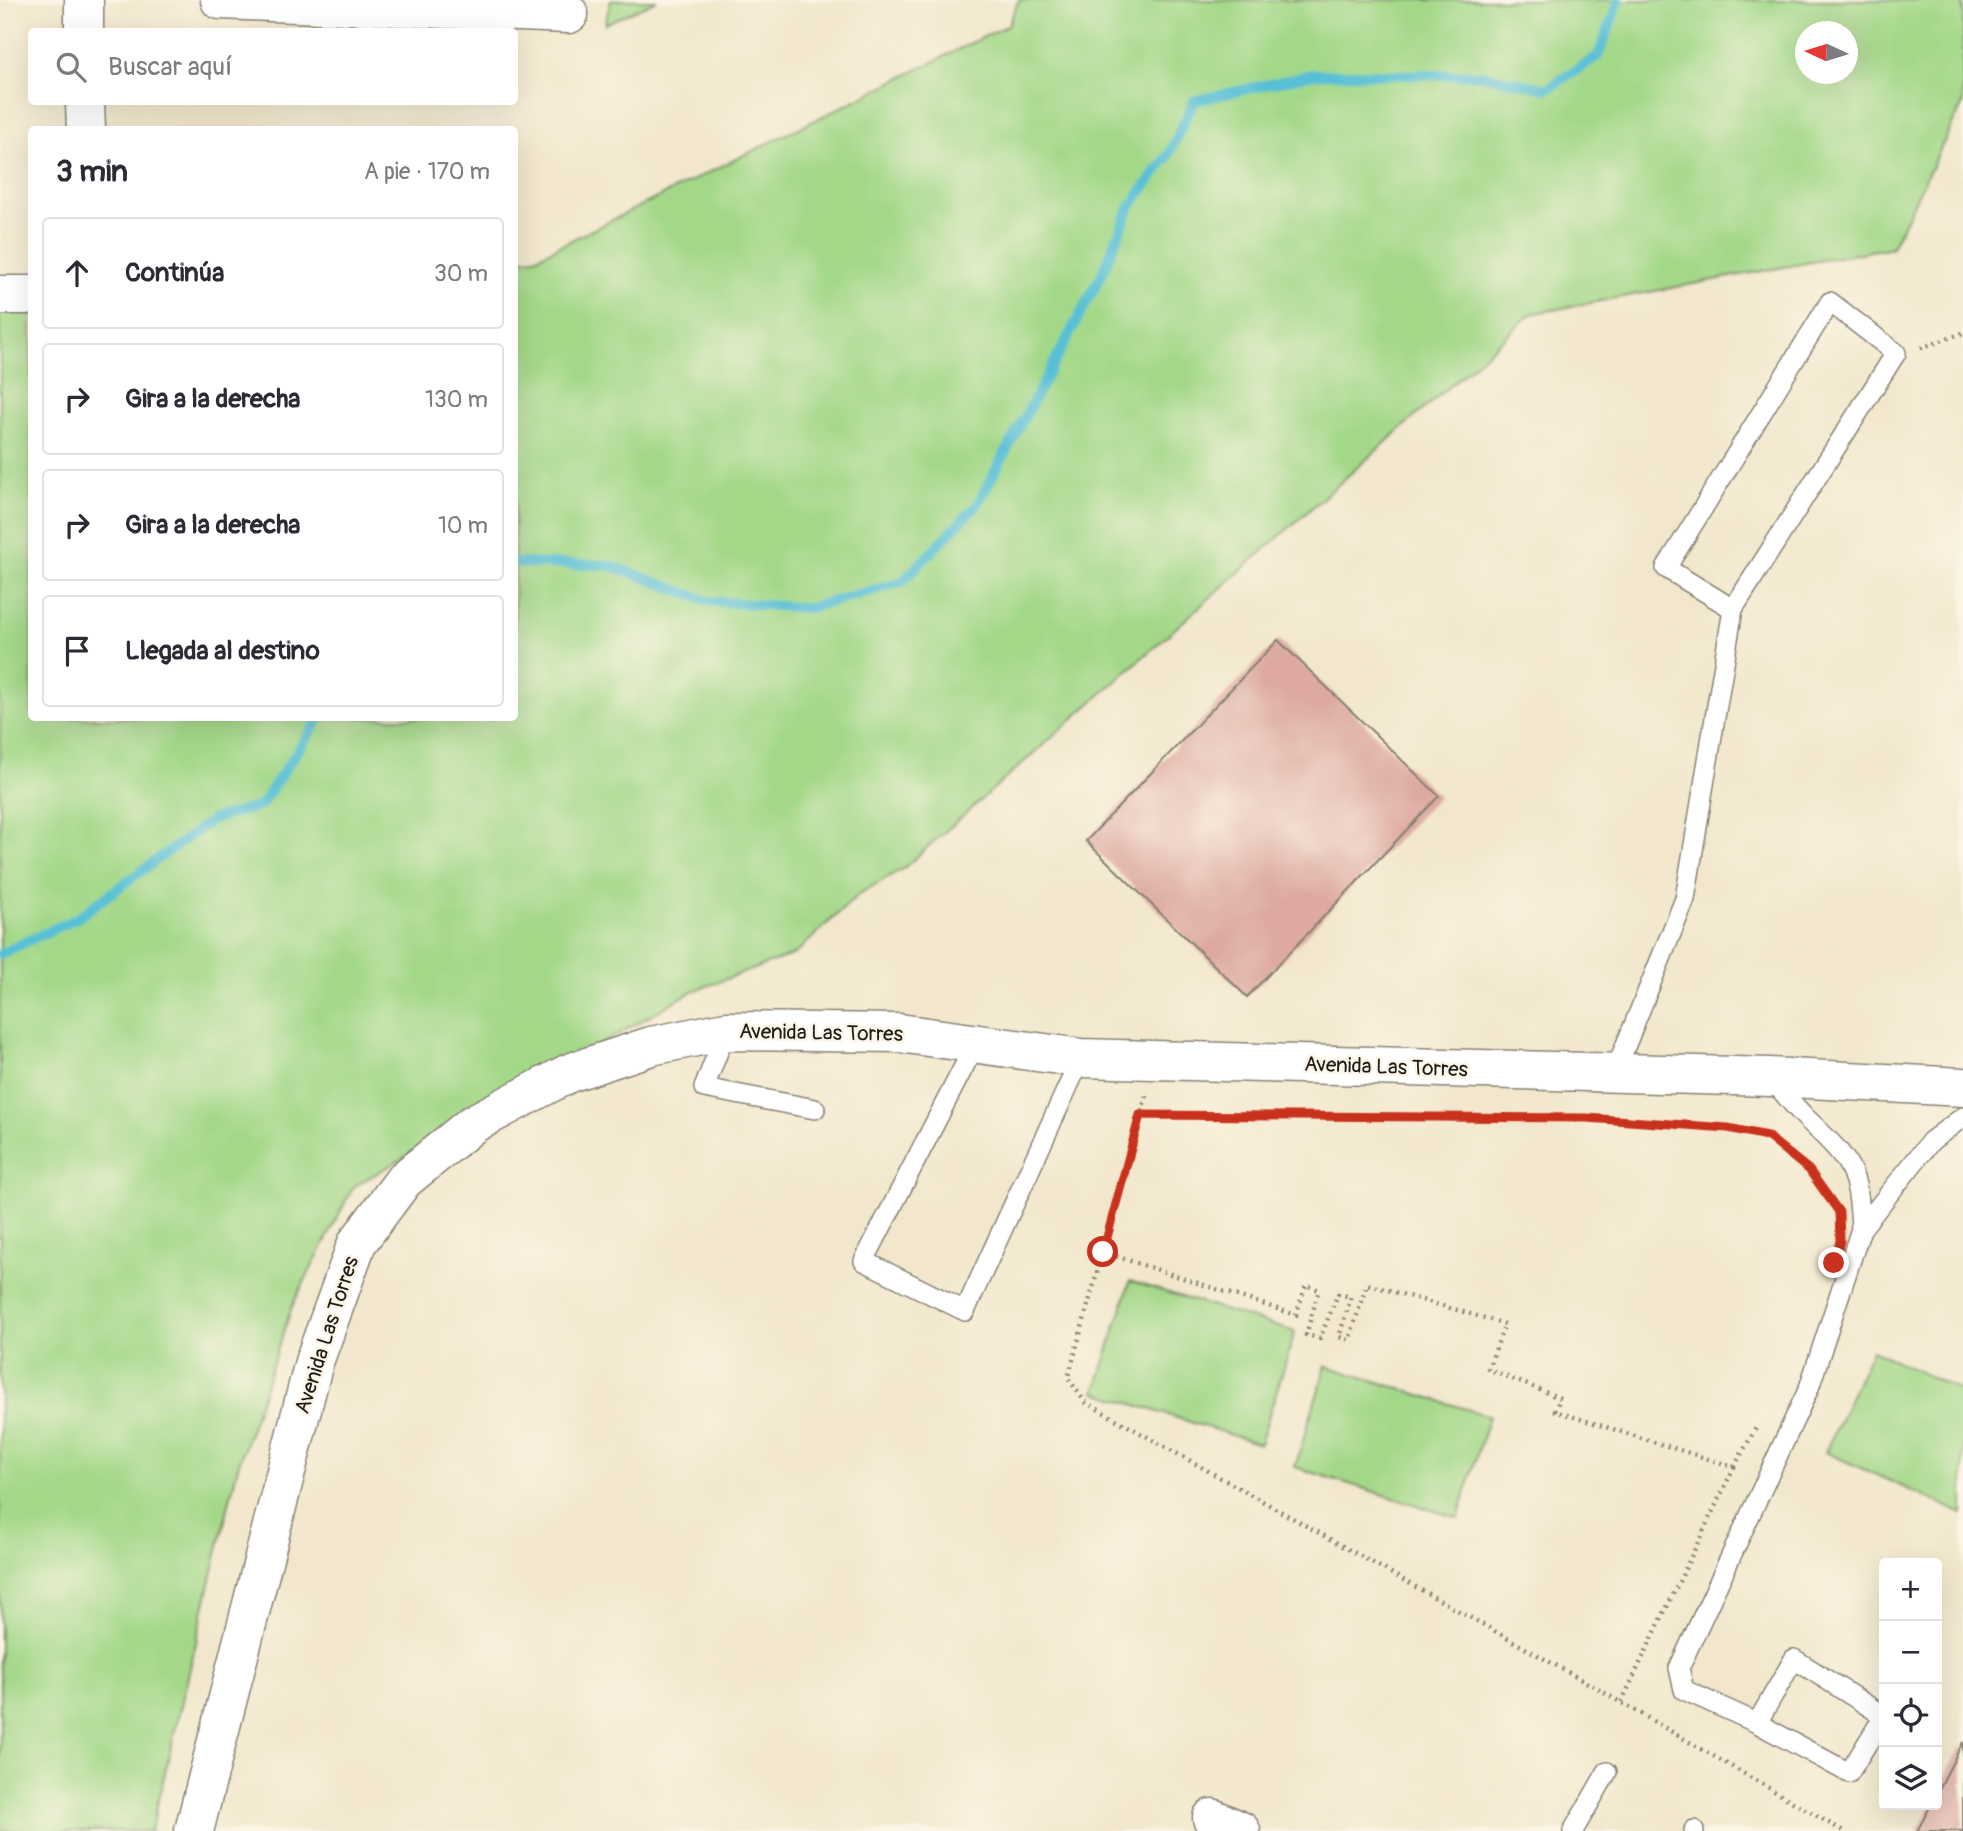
<!DOCTYPE html>
<html lang="es">
<head>
<meta charset="utf-8">
<style>
  :root { --surface:#fff; --page:#f2f2f3; --text:#2b2b33; --muted:#7c7c81; --line:#e1e1e2 }
  body { margin:0; font-family:Pangolin,sans-serif; background:var(--page); color:var(--text) }
  .controls { position:absolute; right:21px; bottom:21px; display:grid; overflow:hidden; border-radius:7px; box-shadow:0 7px 28px #0002 }
  .controls button { width:63px; height:63px; display:grid; place-items:center; padding:0; border:0; border-bottom:2px solid var(--line); background:var(--surface); color:var(--text); font:35px sans-serif }
  .compass { position:absolute; left:1795px; top:21px; width:63px; height:63px; border-radius:50%; background:var(--surface); box-shadow:0 7px 28px #0002; rotate:274deg }
  .stop { position:absolute; width:21px; height:21px; margin:-16px; border:5px solid #c8321e; border-radius:50%; background:#fff }
  .stop.end { background:#c8321e; border-color:#fff; box-shadow:0 2px 7px #0008 }
  .list { margin:0; padding:0; list-style:none }
  h2 { display:flex; justify-content:space-between; align-items:center; height:91px; margin:0; padding:0 28px; font-size:30px }
  h2 small { font-size:23px; font-weight:400; color:var(--muted) }
  .list li { display:grid; grid-template-columns:46px 1fr auto; gap:21px; align-items:center; box-sizing:border-box; height:112px; margin:0 14px 14px; padding:0 14px; border:2px solid var(--line); border-radius:7px }
  .list b { display:block; font-size:26px; white-space:nowrap }
  .list em { font-size:23px; font-style:normal; color:var(--muted) }
  .icon { flex:none; width:38px; height:38px; fill:none; stroke:currentColor; stroke-width:2; stroke-linecap:round; stroke-linejoin:round }
  .map { position:relative; flex:none; width:1963px; height:1831px; overflow:hidden }
  .search { position:absolute; background:var(--surface); box-shadow:0 7px 28px #0002; left:28px; top:28px; width:490px; height:77px; display:flex; align-items:center; gap:18px; box-sizing:border-box; padding:0 24px; border-radius:7px; color:var(--muted); font-size:26px }
  .panel { position:absolute; background:var(--surface); box-shadow:0 7px 28px #0002; left:28px; top:126px; width:490px; height:595px; border-radius:7px }
  .map>svg:first-child { display:block }
</style>
</head>
<body>
<div class="map">
<svg width="1963" height="1831" viewBox="0 0 1963 1831">
  <rect width="100%" height="100%" fill="#fcf5e5"/>
  <filter id="ink" filterUnits="userSpaceOnUse"><feTurbulence type="fractalNoise" baseFrequency=".0143" numOctaves="2"/><feDisplacementMap in="SourceGraphic" scale="14" xChannelSelector="R" yChannelSelector="G"/><feConvolveMatrix kernelMatrix="1 2 1 2 8 2 1 2 1" color-interpolation-filters="sRGB"/></filter>
  <filter id="wash" filterUnits="userSpaceOnUse"><feTurbulence type="fractalNoise" baseFrequency=".00686" numOctaves="4" result="noise"/><feDisplacementMap in="SourceGraphic" scale="28" xChannelSelector="R" yChannelSelector="G"/><feGaussianBlur stdDeviation="1.57" result="paint"/><feColorMatrix in="noise" values="0 0 0 0 0 0 0 0 0 0 0 0 0 0 0 0 0 1.4 0 .05"/><feComposite in="paint" operator="in"/></filter>
  <g filter="url(#wash)">
    <rect width="100%" height="100%" fill="#f2e7cc"/>
    <path fill="#a4d889" stroke="#607a52" stroke-width="2" fill-rule="evenodd" d="M611 0H657L605 24Z
      M1019 0H1963V103L1892 247 1531 314 904 868 859 894 795 954 693 991 353 1187 293 1304 238 1466 151 1831H0V312L31 311 32 718H514L515 260 535 258 1008 25ZM1806 32H1848V74H1806Z
      M1130 1281 1295 1332 1260 1444 1095 1392Z
      M1872 1350 1963 1392V1514L1825 1452Z
      M1326 1366 1489 1416 1458 1518 1295 1467Z"/>
    <g fill="none" stroke-linecap="round" stroke-linejoin="round">
      <path stroke="#58c0d5" stroke-width="10" d="M514 563 609 565 708 601 809 608 902 582 977 505 1102 274 1130 207 1168 156 1194 101 1313 74 1482 75 1547 89 1598 56 1619 0
        M0 954 77 918 213 819 260 806 320 718"/>
    </g>
    <g id="blocks">
      <path fill="#dda9a0" d="M1278 640 1439 796 1247 997 1086 841Z
        M1963 1742V1831H1917L1931 1805H1937V1793Z"/>
    </g>
  </g>
  <g filter="url(#ink)">
    <use href="#blocks" fill-opacity="0" stroke="#878274" stroke-width="2"/>
    <g fill="none" stroke-linecap="round" stroke-linejoin="round">
      <g stroke="#878274" stroke-width="22">
        <path id="service" d="M726 1031 704 1088 815 1109
          M975 1045 864 1261 965 1311 1081 1058
          M1614 1074 1685 899 1733 609 1896 353 1830 302 1666 568 1733 609
          M1770 1077C1782 1091 1793 1105 1806 1118 1849 1160 1858 1165 1861 1229
          M1757 1723 1794 1659 1884 1716 1849 1773 1757 1723 1684 1690 1679 1668 1809 1388 1861 1229 1931 1141 1963 1117
          M1573 1831 1607 1772
          M1694 1831V1830"/>
      </g>
      <g stroke="#878274" stroke-width="41">
        <path id="minor" d="M84 0V32
          M220 0 569 14
          M85 102 86 130
          M0 295H32
          M1212 1818 1241 1831
          M194 1831 314 1362 357 1243 404 1180 473 1124 569 1073 651 1046 726 1031 899 1033 1081 1058 1770 1077 1963 1087"/>
      </g>
      <path stroke="#878274" stroke-width="4.5" stroke-dasharray="2 5" stroke-linecap="butt" d="M1921 348 1963 333
        M1146 1096 1068 1378 1085 1402 1584 1681 1843 1831
        M1140 1115 1587 1118 1728 1128 1767 1136 1809 1170 1826 1193
        M1103 1252 1296 1315 1306 1285 1319 1290 1306 1335 1320 1338 1338 1294 1351 1297 1339 1337 1349 1340 1367 1284 1505 1324 1488 1369 1560 1398 1555 1411 1734 1467 1621 1703
        M1734 1467 1756 1428"/>
      <use href="#service" stroke="#fff" stroke-width="19"/>
      <use href="#minor" stroke="#fff" stroke-width="38"/>
    </g>
  </g>
  <g fill="none" stroke-linecap="round" stroke-linejoin="round" filter="url(#ink)">
    <path stroke="#c8321e" stroke-width="9" d="M1103 1252 1140 1115 1587 1118 1728 1128 1767 1136 1809 1170 1839 1212 1840 1241 1834 1263"/>
  </g>
  <g text-anchor="middle" dominant-baseline="central" stroke-width="5" stroke-linejoin="round" paint-order="stroke">
    <g font-size="21" fill="#1c1c1c" stroke="#fcf5e5">
      <text transform="translate(821 1033) rotate(1)">Avenida Las Torres</text>
      <text transform="translate(1386 1067) rotate(2)">Avenida Las Torres</text>
      <text transform="translate(327 1335) rotate(-72)">Avenida Las Torres</text>
    </g>
  </g>
</svg>
<div class="controls">
<button>+</button>
<button>−</button>
<button><svg class="icon" aria-label="locate" viewBox="0 0 24 24"><circle cx="12" cy="12" r="6"/><path d="M12 2v4M12 18v4M2 12h4M18 12h4"/></svg></button>
<button><svg class="icon" aria-label="layers" viewBox="0 0 24 24"><path d="M12 4l9 5-9 5-9-5zM3 14l9 5 9-5"/></svg></button>
</div>
<svg class="compass" viewBox="-18 -18 36 36"><path d="M0-13l5 13h-10z" fill="#e53935"/><path d="M0 13l5-13h-10z" fill="#7c7c81"/></svg>
<div class="stop" style="left:1103px;top:1252px"></div>
<div class="stop end" style="left:1834px;top:1263px"></div>
<div class="search"><svg class="icon" aria-label="search" viewBox="0 0 24 24"><circle cx="10" cy="10" r="6"/><path d="M15 15l6 6"/></svg>Buscar aquí</div>
<section class="panel">
<h2>3 min<small>A pie · 170 m</small></h2>
<ul class="list">
<li><svg class="icon" aria-label="ahead" viewBox="0 0 24 24"><path d="M12 20V5M6 11l6-6 6 6"/></svg><div><b>Continúa</b></div><em>30 m</em></li>
<li><svg class="icon" aria-label="right" viewBox="0 0 24 24"><path d="M7 20v-9h11M14 6l5 5-5 5"/></svg><div><b>Gira a la derecha</b></div><em>130 m</em></li>
<li><svg class="icon" aria-label="right" viewBox="0 0 24 24"><path d="M7 20v-9h11M14 6l5 5-5 5"/></svg><div><b>Gira a la derecha</b></div><em>10 m</em></li>
<li><svg class="icon" aria-label="arrive" viewBox="0 0 24 24"><path d="M6 21V4h12l-3 4 3 4H6"/></svg><div><b>Llegada al destino</b></div></li>
</ul>
</section>
</div>
</body>
</html>
